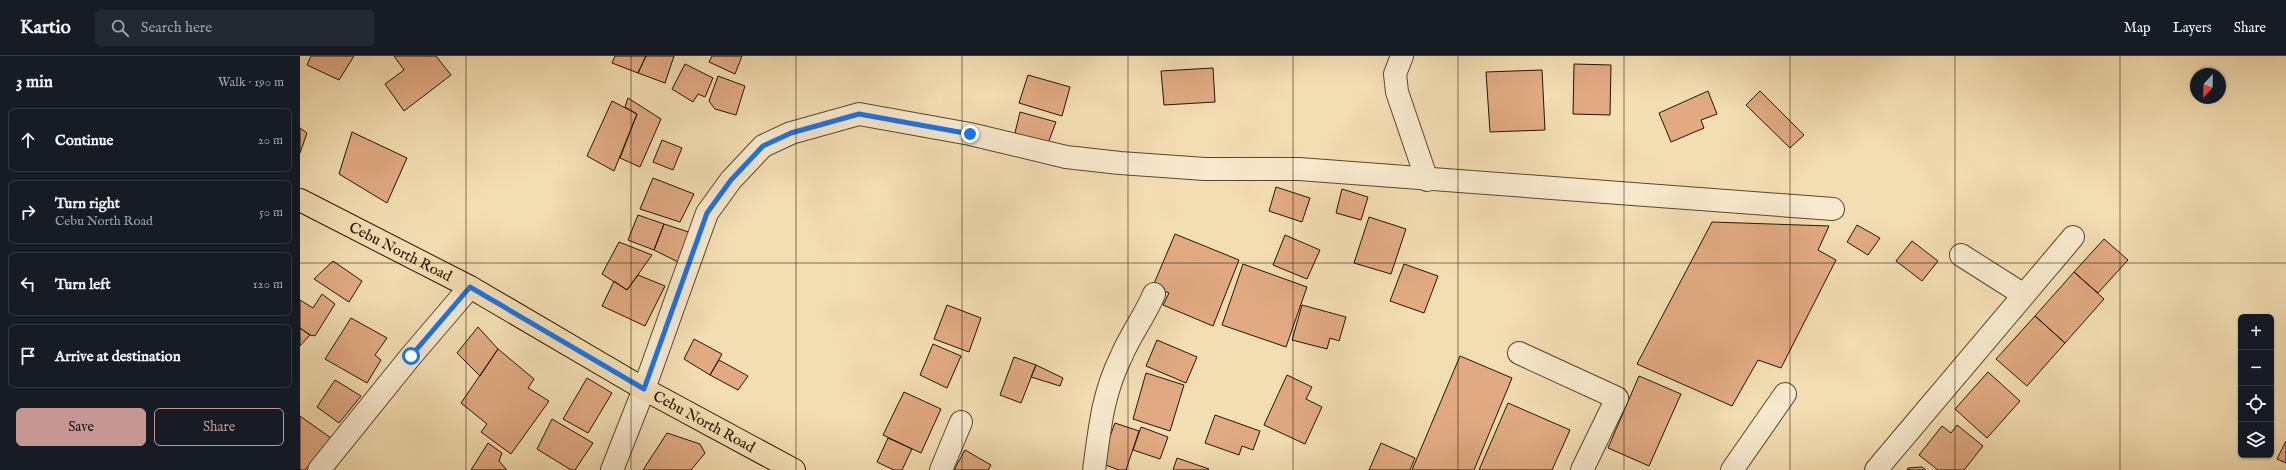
<!DOCTYPE html>
<html lang="en">
<head>
<meta charset="utf-8">
<style>
  :root { --surface:#171b24; --page:#242831; --text:#f1f3f6; --muted:#9ea1a6; --line:#363941; --accent:#c59692 }
  body { margin:0; font-family:"IM FELL English",serif; background:var(--page); color:var(--text) }
  .controls { position:absolute; right:12px; bottom:12px; display:grid; overflow:hidden; border-radius:6px; box-shadow:0 1px 3px #0004 }
  .controls button { width:36px; height:36px; display:grid; place-items:center; padding:0; border:0; border-bottom:1px solid var(--line); background:var(--surface); color:var(--text); font:20px sans-serif }
  .compass { position:absolute; left:1890px; top:12px; width:36px; height:36px; border-radius:50%; background:var(--surface); box-shadow:0 1px 3px #0004; rotate:202deg }
  .stop { position:absolute; width:12px; height:12px; margin:-9px; border:3px solid #1a73e8; border-radius:50%; background:#fff }
  .stop.end { background:#1a73e8; border-color:#fff; box-shadow:0 1px 4px #0008 }
  .list { margin:0; padding:0; list-style:none }
  h2 { display:flex; justify-content:space-between; align-items:center; height:52px; margin:0; padding:0 16px; font-size:17px }
  h2 small { font-size:13px; font-weight:400; color:var(--muted) }
  .list li { display:grid; grid-template-columns:26px 1fr auto; gap:12px; align-items:center; box-sizing:border-box; height:64px; margin:0 8px 8px; padding:0 8px; border:1px solid var(--line); border-radius:6px }
  .list b { display:block; font-size:15px; white-space:nowrap }
  .list p { margin:0; font-size:13px; white-space:nowrap; color:var(--muted) }
  .list em { font-size:13px; font-style:normal; color:var(--muted) }
  .actions { display:flex; gap:8px; padding:12px 16px }
  .actions a { flex:1; padding:9px 0; border:1px solid var(--accent); border-radius:6px; text-align:center; font-size:14px; color:var(--accent) }
  .actions .main { background:var(--accent); color:#111 }
  .icon { flex:none; width:22px; height:22px; fill:none; stroke:currentColor; stroke-width:2; stroke-linecap:round; stroke-linejoin:round }
  .map { position:relative; flex:none; width:1986px; height:414px; overflow:hidden }
  header { display:flex; align-items:center; gap:24px; box-sizing:border-box; height:56px; padding:0 20px; background:var(--surface); border-bottom:1px solid var(--line) }
  header strong { font-size:19px }
  nav { display:flex; gap:22px; margin-inline-start:auto; font-size:14px }
  .search { width:280px; height:36px; background:var(--page); display:flex; align-items:center; gap:10px; box-sizing:border-box; padding:0 14px; border-radius:6px; color:var(--muted); font-size:15px }
  main { display:flex }
  aside { flex:1; background:var(--surface) }
  .map>svg:first-child { display:block }
</style>
</head>
<body>
<header>
<strong>Kartio</strong>
<div class="search"><svg class="icon" aria-label="search" viewBox="0 0 24 24"><circle cx="10" cy="10" r="6"/><path d="M15 15l6 6"/></svg>Search here</div>
<nav><a>Map</a><a>Layers</a><a>Share</a></nav>
</header>
<main>
<aside>
<h2>3 min<small>Walk · 190 m</small></h2>
<ul class="list">
<li><svg class="icon" aria-label="ahead" viewBox="0 0 24 24"><path d="M12 20V5M6 11l6-6 6 6"/></svg><div><b>Continue</b></div><em>20 m</em></li>
<li><svg class="icon" aria-label="right" viewBox="0 0 24 24"><path d="M7 20v-9h11M14 6l5 5-5 5"/></svg><div><b>Turn right</b><p>Cebu North Road</p></div><em>50 m</em></li>
<li><svg class="icon" aria-label="left" viewBox="0 0 24 24"><path d="M17 20v-9H6M10 6l-5 5 5 5"/></svg><div><b>Turn left</b></div><em>120 m</em></li>
<li><svg class="icon" aria-label="arrive" viewBox="0 0 24 24"><path d="M6 21V4h12l-3 4 3 4H6"/></svg><div><b>Arrive at destination</b></div></li>
</ul>
<div class="actions"><a class="main">Save</a><a>Share</a></div>
</aside>
<div class="map">
<svg width="1986" height="414" viewBox="0 0 1986 414">
  <rect width="100%" height="100%" fill="#f3ddb2"/>
  <filter id="stains"><feTurbulence type="fractalNoise" baseFrequency=".005" numOctaves="4"/><feColorMatrix values="0 0 0 0 .2 0 0 0 0 .09 0 0 0 0 .02 0 0 0 .5 -.17"/></filter>
  <radialGradient id="worn" r=".72"><stop offset=".6" stop-color="#630" stop-opacity="0"/><stop offset="1" stop-color="#630" stop-opacity=".3"/></radialGradient>
  <path fill="#e1aa83" stroke="#241501" d="M11 0H54L39 24 7 9Z
    M94 0H136L151 19 104 55 85 28 104 14Z
    M315 0H346L338 17 312 7Z
    M346 0H374L365 27 338 17Z
    M412 0H442L435 18 409 6Z
    M385 8 413 22 405 41 398 38 393 46 372 33Z
    M1274 8 1311 9 1310 59 1273 58Z
    M913 12 915 46 864 49 861 15Z
    M1242 14 1245 74 1190 76 1186 16Z
    M728 19 770 31 762 60 719 47Z
    M418 20 445 30 436 59 415 53 409 45Z
    M1408 35 1417 58 1401 64 1404 72 1371 86 1359 57Z
    M1460 35 1504 79 1490 92 1446 49Z
    M328 42 361 63 340 111 320 102 337 58 325 51Z
    M312 45 337 58 314 115 287 100Z
    M720 56 756 66 747 90 714 81Z
    M0 72 7 77 0 97Z
    M52 76 107 102 87 147 39 118Z
    M362 84 382 92 373 114 353 106Z
    M353 122 394 138 380 166 340 153Z
    M976 131 1010 142 1002 166 969 155Z
    M1042 133 1068 141 1061 164 1036 157Z
    M338 159 364 168 354 194 328 184Z
    M1069 161 1106 173 1091 218 1054 207Z
    M1412 166 1529 170 1518 194 1536 204 1481 312 1458 304 1432 350 1337 308Z
    M364 168 395 178 382 208 354 194Z
    M1557 169 1580 182 1568 199 1547 186Z
    M875 178 939 204 913 270 863 249 869 237 853 230Z
    M985 179 1020 194 1007 223 973 209Z
    M1804 183 1828 204 1798 237 1774 216Z
    M1612 185 1638 205 1622 225 1596 205Z
    M319 186 352 199 327 234 302 218Z
    M33 205 62 225 49 246 14 223Z
    M943 208 1007 231 986 291 922 269Z
    M1104 208 1138 220 1124 257 1090 245Z
    M1774 216 1804 243 1765 287 1735 260Z
    M338 219 365 230 345 270 302 250 314 225 327 234Z
    M22 238 35 248 15 280 10 279 0 272V244L13 252Z
    M647 249 681 262 669 296 634 283Z
    M1002 249 1046 261 1039 285 1030 282 1027 293 992 284Z
    M1735 260 1765 287 1727 330 1696 303Z
    M51 262 87 282 75 299 81 304 67 327 25 303Z
    M178 271 198 293 180 320 157 297Z
    M0 272 10 279 0 290Z
    M394 283 422 298 410 319 384 303Z
    M857 284 897 301 886 327 846 310Z
    M633 288 661 300 647 332 620 319Z
    M198 293 234 323 228 332 249 345 211 398 181 376 187 368 161 347Z
    M1160 300 1212 322 1174 414H1112Z
    M714 301 736 309 721 347 700 339Z
    M419 304 448 320 438 334 410 319Z
    M736 309 763 322 760 330 731 321Z
    M1688 316 1720 345 1687 382 1655 353Z
    M846 317 884 329 870 375 833 363Z
    M987 319 1012 331 1006 343 1022 351 1005 388 964 369Z
    M1339 320 1381 338 1349 410 1308 392Z
    M287 322 312 337 288 377 263 363Z
    M35 324 61 340 39 367 17 351Z
    M604 336 641 353 621 397 583 379Z
    M1208 347 1270 374 1252 414H1179Z
    M915 359 960 375 953 394 942 390 939 399 905 387Z
    M0 360 31 382 5 414H0Z
    M252 363 293 387 275 414H271L237 393Z
    M815 367 839 375 826 414H819L800 407Z
    M1657 369 1683 390 1664 414H1638L1619 399 1642 370 1651 377Z
    M841 371 868 381 860 403 833 394Z
    M367 377 400 388 405 397 391 414H343Z
    M588 382 612 393 602 414H594L577 406Z
    M1986 385V407L1977 403Z
    M188 387 202 397 199 405 207 414H171Z
    M1081 387 1115 402 1110 414H1069Z
    M665 394 691 409 688 414H654Z
    M877 402 909 413 908 414H873Z
    M1622 411 1626 414H1607L1608 412Z"/>
  <g fill="none" stroke-linecap="round" stroke-linejoin="round">
    <g stroke="#58472d" stroke-width="24">
      <path id="minor" d="M1102 0 1095 18 1097 36 1127 124
        M1661 199 1724 239
        M1219 297 1317 342 1282 414
        M19 414 111 300 170 231
        M312 414 344 333 407 157 431 124 463 90 491 77 559 58 670 78 766 101 820 107 905 113H999L1533 153
        M641 414 661 366
        M794 414C800 372 802 340 821 301 830 279 845 260 854 238
        M1432 414 1485 338
        M1576 414 1773 181"/>
    </g>
    <g stroke="#241501" stroke-width="24">
      <g id="major">
        <path id="s1" d="M0 144 170 231 344 333 494 414"/>
      </g>
    </g>
    <use href="#minor" stroke="#f7e9cd" stroke-width="22"/>
    <use href="#major" stroke="#f3ddb2" stroke-width="22"/>
  </g>
  <g fill="none" stroke-linecap="round" stroke-linejoin="round">
    <path stroke="#1a73e8" stroke-width="5" d="M111 300 170 231 344 333 407 157 431 124 463 90 491 77 559 58 670 78"/>
  </g>
  <path fill="none" stroke="#241501" stroke-width="1" stroke-opacity="0.55" d="M166 0V414M331 0V414M496 0V414M662 0V414M828 0V414M993 0V414M1158 0V414M1324 0V414M1490 0V414M1655 0V414M1820 0V414M0 207H1986"/>
  <g text-anchor="middle" dominant-baseline="central" stroke-width="4" stroke-linejoin="round" paint-order="stroke">
    <g font-size="15" fill="#241501" stroke="#f7e9cd">
      <text stroke="none"><textPath href="#s1" startOffset="113">Cebu North Road</textPath></text>
      <text stroke="none"><textPath href="#s1" startOffset="461">Cebu North Road</textPath></text>
    </g>
  </g>
  <rect width="100%" height="100%" filter="url(#stains)"/>
  <rect width="100%" height="100%" fill="url(#worn)"/>
</svg>
<div class="controls">
<button>+</button>
<button>−</button>
<button><svg class="icon" aria-label="locate" viewBox="0 0 24 24"><circle cx="12" cy="12" r="6"/><path d="M12 2v4M12 18v4M2 12h4M18 12h4"/></svg></button>
<button><svg class="icon" aria-label="layers" viewBox="0 0 24 24"><path d="M12 4l9 5-9 5-9-5zM3 14l9 5 9-5"/></svg></button>
</div>
<svg class="compass" viewBox="-18 -18 36 36"><path d="M0-13l5 13h-10z" fill="#e53935"/><path d="M0 13l5-13h-10z" fill="#9ea1a6"/></svg>
<div class="stop" style="left:111px;top:300px"></div>
<div class="stop end" style="left:670px;top:78px"></div>
</div>
</main>
</body>
</html>
